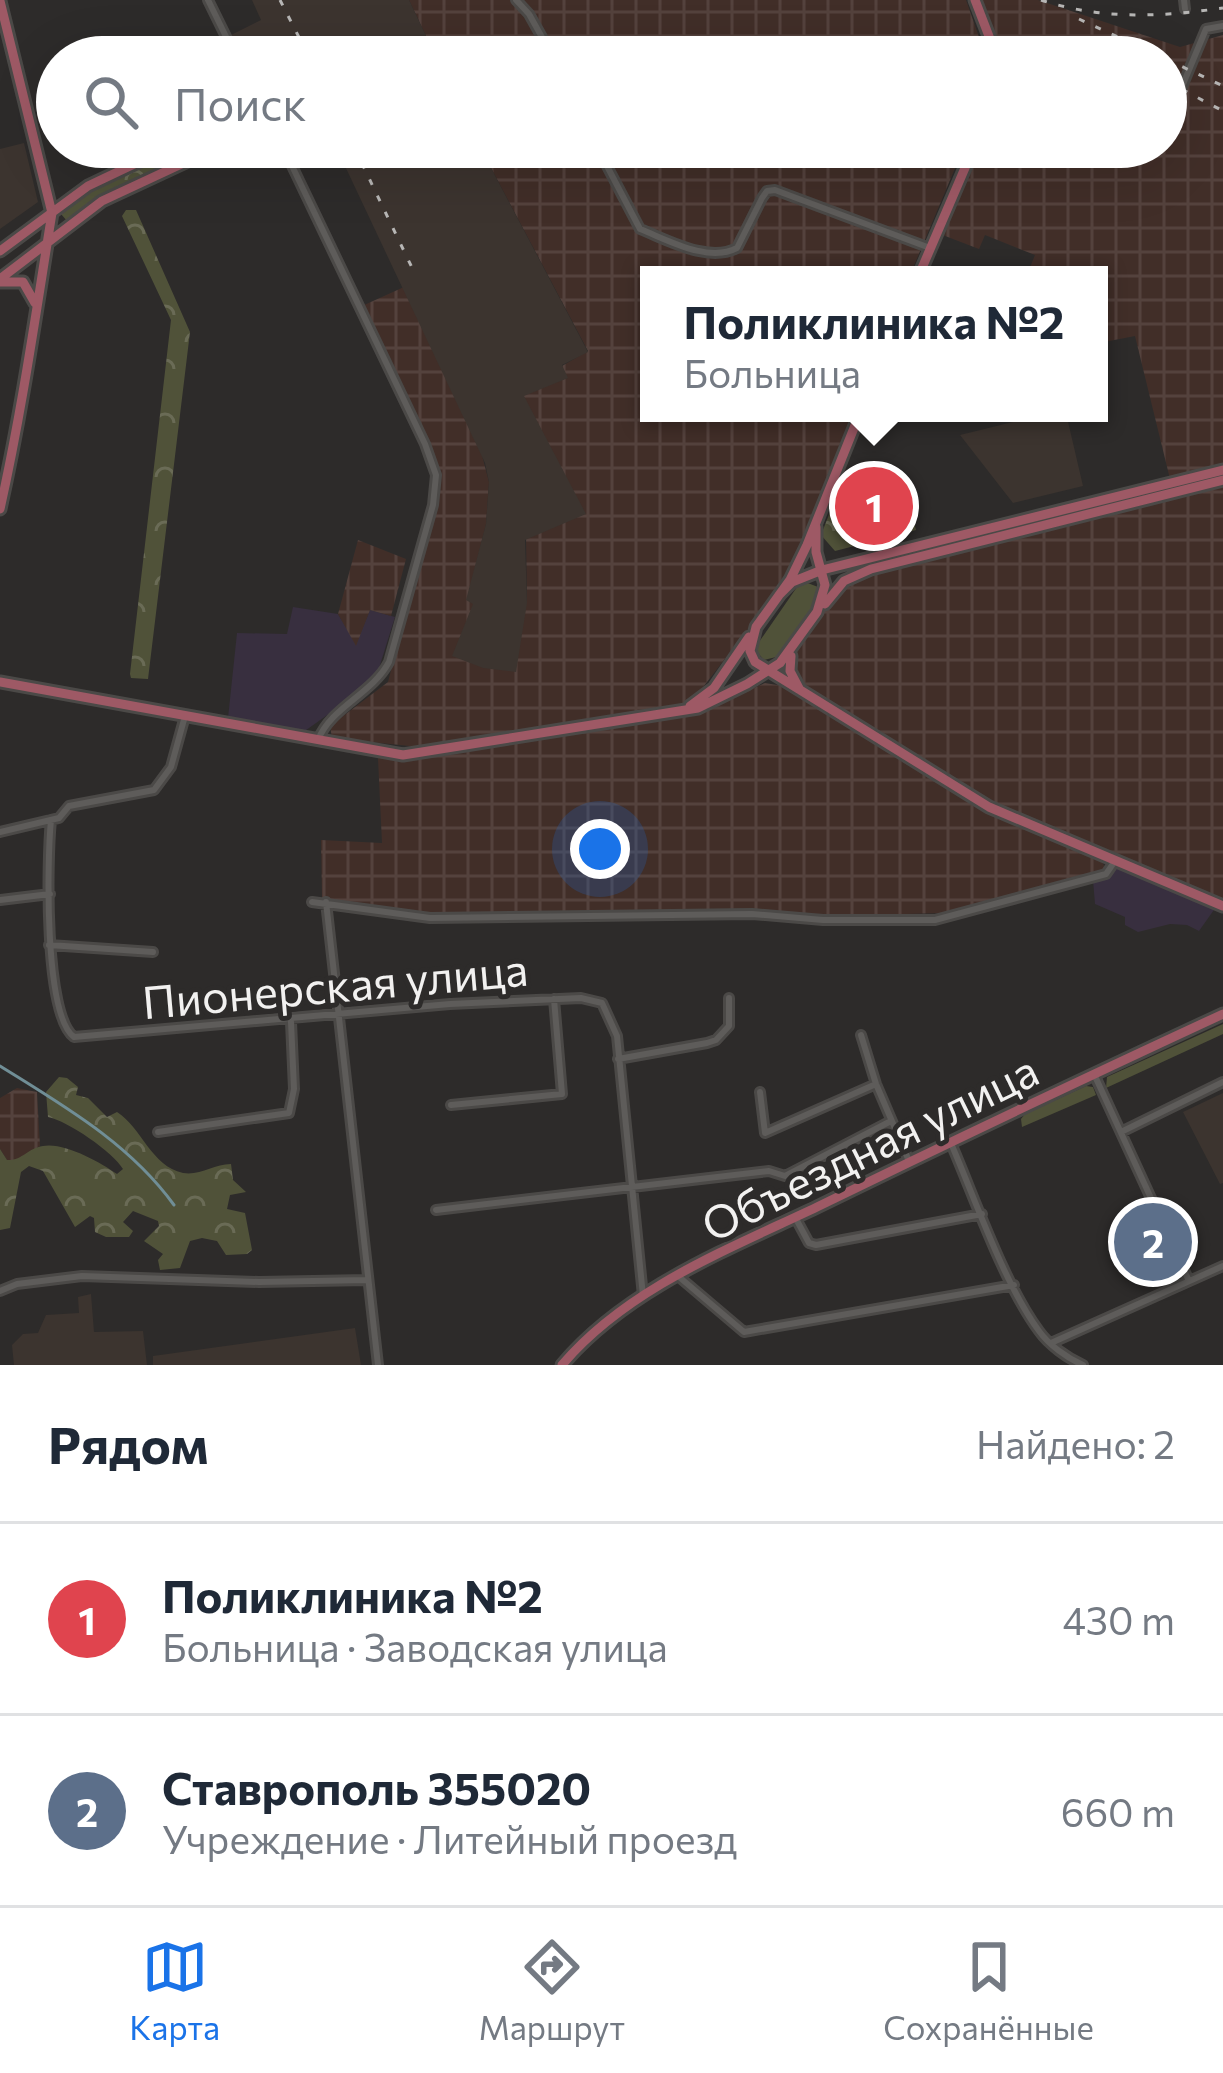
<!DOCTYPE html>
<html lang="ru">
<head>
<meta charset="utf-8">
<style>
  :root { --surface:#fff; --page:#f2f2f3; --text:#1f2937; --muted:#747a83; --line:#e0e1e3; --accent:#1a73e8 }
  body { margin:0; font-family:Commissioner,sans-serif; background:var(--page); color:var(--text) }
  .you { position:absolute; left:600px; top:849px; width:42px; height:42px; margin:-30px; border:9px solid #fff; border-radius:50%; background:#1a73e8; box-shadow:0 0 0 18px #1a73e833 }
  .badge { display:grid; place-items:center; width:78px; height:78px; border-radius:50%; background:var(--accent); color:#fff; font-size:39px; font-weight:700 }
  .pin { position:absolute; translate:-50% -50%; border:6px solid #fff; box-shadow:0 3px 12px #0006 }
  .popup { position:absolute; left:640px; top:266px; width:468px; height:156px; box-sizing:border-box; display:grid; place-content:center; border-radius:0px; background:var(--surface); filter:drop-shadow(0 3px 9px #0005); font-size:39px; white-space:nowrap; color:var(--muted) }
  .popup b { font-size:45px; color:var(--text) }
  .popup::after { content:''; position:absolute; left:50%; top:100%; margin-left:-24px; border:24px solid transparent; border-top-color:var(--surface) }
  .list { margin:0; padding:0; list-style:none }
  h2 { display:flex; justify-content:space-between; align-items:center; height:156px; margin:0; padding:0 48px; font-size:51px }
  h2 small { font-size:39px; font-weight:400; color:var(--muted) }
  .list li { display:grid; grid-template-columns:78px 1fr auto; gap:36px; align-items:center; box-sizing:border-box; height:192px; padding:0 48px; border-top:3px solid var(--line) }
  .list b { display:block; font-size:45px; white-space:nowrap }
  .list p { margin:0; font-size:39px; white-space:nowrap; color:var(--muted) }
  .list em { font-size:39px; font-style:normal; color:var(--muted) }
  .icon { flex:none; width:66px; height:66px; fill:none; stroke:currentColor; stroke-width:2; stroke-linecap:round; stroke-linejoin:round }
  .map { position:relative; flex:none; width:1223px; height:1365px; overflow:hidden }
  .search { position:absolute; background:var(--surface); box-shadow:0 12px 48px #0002; left:36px; right:36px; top:36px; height:132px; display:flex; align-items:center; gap:30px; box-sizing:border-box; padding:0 42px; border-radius:66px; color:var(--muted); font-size:45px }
  .sheet { height:540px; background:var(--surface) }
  nav { display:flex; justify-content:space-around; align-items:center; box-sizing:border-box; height:168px; border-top:3px solid var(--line); background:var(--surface); font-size:33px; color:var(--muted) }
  nav a { display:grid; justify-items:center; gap:6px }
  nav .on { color:var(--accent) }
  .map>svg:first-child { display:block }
</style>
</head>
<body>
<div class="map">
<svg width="1223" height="1365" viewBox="0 0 1223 1365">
  <defs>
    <pattern id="industrial-grid" width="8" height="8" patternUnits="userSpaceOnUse" patternTransform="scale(3)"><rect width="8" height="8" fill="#412e28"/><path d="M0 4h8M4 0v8" fill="none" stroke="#54423d"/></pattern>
    <pattern id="forest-crowns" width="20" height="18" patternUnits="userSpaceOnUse" patternTransform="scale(3)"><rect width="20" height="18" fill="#505239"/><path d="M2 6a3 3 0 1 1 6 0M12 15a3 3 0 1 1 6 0" fill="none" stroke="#6a6b56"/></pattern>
  </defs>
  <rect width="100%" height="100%" fill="#2d2b2a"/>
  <path fill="#382f3f" d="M293 607 338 614 356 644 370 610 395 617 375 681 302 733 228 718 237 633 287 634Z
    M1115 864 1146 878 1216 907 1199 931 1187 925 1170 924 1138 932 1125 925V917L1095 904 1093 880Z"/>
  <path fill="url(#industrial-grid)" d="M409 0H966L986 57H436Z
    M979 0H1038L1180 47 1223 35V466L1170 479 1135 336 1099 343V275H1027L1035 255 985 235 979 249 940 234 979 147H1166V57H1002Z
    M480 147H964L910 275H649V413H852L787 578 697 695 683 704 429 748 332 738 330 726 388 682 440 481 437 463 362 306 404 287 479 444 489 482 486 524 467 600 527 603 524 395 567 378 562 366 588 351Z
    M1223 485V899L1003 807 936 772 805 691 793 671 797 648 821 614 847 584 873 572Z
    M358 540 406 559 391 616 370 610 356 646 338 614Z
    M765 683 783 686 986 811 1102 860 1105 869 946 913 821 916 738 909 424 913 322 899 321 840 382 843 378 758 429 757 699 713Z
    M17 1088 37 1092 40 1146 17 1161 7 1160 0 1149V1098Z"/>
  <path fill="#3c342f" d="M252 0H409L436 57H242L231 35 261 20Z
    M24 143 38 202 0 229V149Z
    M336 147H480L588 352 562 365 568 378 524 396 586 514 525 540 527 603 516 672 483 668 452 656 473 604 466 600 486 524 489 482 485 463Z
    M1049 413H1066L1083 486 1013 503 960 435Z
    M1223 1093V1183L1220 1184 1183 1112Z
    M91 1294 94 1332 143 1331 147 1365H14L12 1345 23 1334 38 1333 46 1315 79 1313 78 1297Z
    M355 1328 361 1365H153V1356Z"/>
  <path fill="#505239" d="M805 582 818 587 817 602 780 656 764 660 757 652 759 642 797 587Z
    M1223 1024V1034L1106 1088 1107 1077Z
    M1086 1086 1093 1087 1096 1095 1022 1127 1021 1119 1025 1114Z"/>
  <path fill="url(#forest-crowns)" d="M179 147H208L109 193 68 222 61 214 104 181Z
    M126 210H136L190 332 148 679 131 678 130 674 171 320 122 216Z
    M882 463 886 468 869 482 891 508 907 495 916 530 835 551 821 535 846 471 858 469 869 473Z
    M59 1077 67 1078 78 1087 76 1095 88 1098 107 1117 117 1112C142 1128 151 1166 183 1173 200 1176 214 1164 231 1164L233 1180 246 1192 230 1195 227 1209 245 1213 252 1250 247 1254 226 1255 217 1241 202 1238 190 1241 180 1268 160 1270 158 1260 163 1254 144 1241 159 1226 158 1221 133 1211 123 1222 133 1231 129 1237H106L95 1232 94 1218 90 1216 75 1227 43 1171 29 1166 21 1172 10 1228 0 1230V1149L7 1160C22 1161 28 1148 43 1146 64 1142 100 1162 117 1174L123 1169C113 1152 68 1121 48 1117L46 1092Z"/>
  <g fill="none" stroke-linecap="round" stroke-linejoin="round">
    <path stroke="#708e96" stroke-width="3" d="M0 1066C64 1106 129 1143 174 1205"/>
    <g stroke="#4b4947" stroke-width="12">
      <path id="minor" d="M208 0 236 57
        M516 0 529 14 553 57
        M1184 0 1185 9
        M1176 101 1206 29 1223 26
        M283 147 425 444 436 475 433 505 389 662C372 694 331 707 318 740
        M597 147 640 229C668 240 708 263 737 248L762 198 767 191 775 190 930 248
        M51 820C47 860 44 1015 74 1037L450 1004 581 998 602 1003 617 1036 643 1296
        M0 832 59 818 69 806 154 790 171 767 185 716
        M0 900 50 894
        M312 902 430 918 752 914 823 920H935L1106 874 1115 861
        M326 902 378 1365
        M49 945 153 952
        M861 1035 876 1084 909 1161
        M618 1059 707 1043 716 1040 729 1026V998
        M1094 1074 1189 1281
        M760 1092 765 1133 876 1084
        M451 1105 562 1094 554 999
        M158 1132 289 1113 294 1089 291 1022
        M1121 1132 1223 1082
        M950 1141C974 1196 1004 1284 1039 1331 1049 1345 1067 1358 1083 1365
        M436 1210 769 1171 785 1176 891 1121
        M795 1217 809 1243 816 1245 982 1214
        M678 1276 744 1332 1014 1285
        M0 1291 17 1284 82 1276 259 1282 367 1280
        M1051 1343 1223 1266"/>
    </g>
    <g stroke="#4b4947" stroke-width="15">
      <path id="major" d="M975 0 997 57
        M0 1 52 213C36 312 22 411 0 509
        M0 251 88 186 170 147
        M919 275 974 147
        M0 279 102 201 218 147
        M0 282H23L35 303
        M779 595 792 582 822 570 1223 470
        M825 604 844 581 871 569 1223 480
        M791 656 790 671 800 690
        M755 662 989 807 1223 906
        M755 662 750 651 756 627 790 580 807 545 860 413
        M0 682 403 755 698 708 747 684 780 663 817 612 825 585 816 552V527
        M690 706 714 688 749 637
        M562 1365C627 1288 729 1249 817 1207 952 1141 1087 1077 1223 1014"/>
    </g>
    <use href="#minor" stroke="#5e5c5a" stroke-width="6"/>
    <use href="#major" stroke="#9e5965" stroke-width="9"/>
    <path stroke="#b7b6b5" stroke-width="3" stroke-dasharray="6 12" stroke-linecap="butt" d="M280 0 309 57
      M1041 0C1102 20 1160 17 1223 8
      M1079 19 1161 57
      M1166 59 1223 86
      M1166 81 1223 111
      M354 147 416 276"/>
  </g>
  <g text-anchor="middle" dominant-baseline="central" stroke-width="10" stroke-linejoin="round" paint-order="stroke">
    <g font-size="45" fill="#f2f1f0" stroke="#2d2b2a">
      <text transform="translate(335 984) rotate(-5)">Пионерская улица</text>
      <text transform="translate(869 1146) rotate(-26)">Объездная улица</text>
    </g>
  </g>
</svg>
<div class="you"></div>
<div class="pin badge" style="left:874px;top:506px;background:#e0444e">1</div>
<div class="popup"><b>Поликлиника №2</b>Больница</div>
<div class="pin badge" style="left:1153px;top:1242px;background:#5c6f8a">2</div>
<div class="search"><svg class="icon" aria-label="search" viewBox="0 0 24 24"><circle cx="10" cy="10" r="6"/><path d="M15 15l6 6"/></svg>Поиск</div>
</div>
<section class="sheet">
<h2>Рядом<small>Найдено: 2</small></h2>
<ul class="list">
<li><span class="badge" style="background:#e0444e">1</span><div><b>Поликлиника №2</b><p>Больница · Заводская улица</p></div><em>430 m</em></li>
<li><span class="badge" style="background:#5c6f8a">2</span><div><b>Ставрополь 355020</b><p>Учреждение · Литейный проезд</p></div><em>660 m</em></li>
</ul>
</section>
<nav>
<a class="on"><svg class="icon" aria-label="map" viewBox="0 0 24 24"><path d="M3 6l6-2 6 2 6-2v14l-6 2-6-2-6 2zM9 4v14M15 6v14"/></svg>Карта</a>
<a><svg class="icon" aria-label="directions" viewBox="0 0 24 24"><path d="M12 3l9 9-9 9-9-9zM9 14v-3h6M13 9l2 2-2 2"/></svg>Маршрут</a>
<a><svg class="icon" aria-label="saved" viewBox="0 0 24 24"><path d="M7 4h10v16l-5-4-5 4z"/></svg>Сохранённые</a>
</nav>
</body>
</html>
